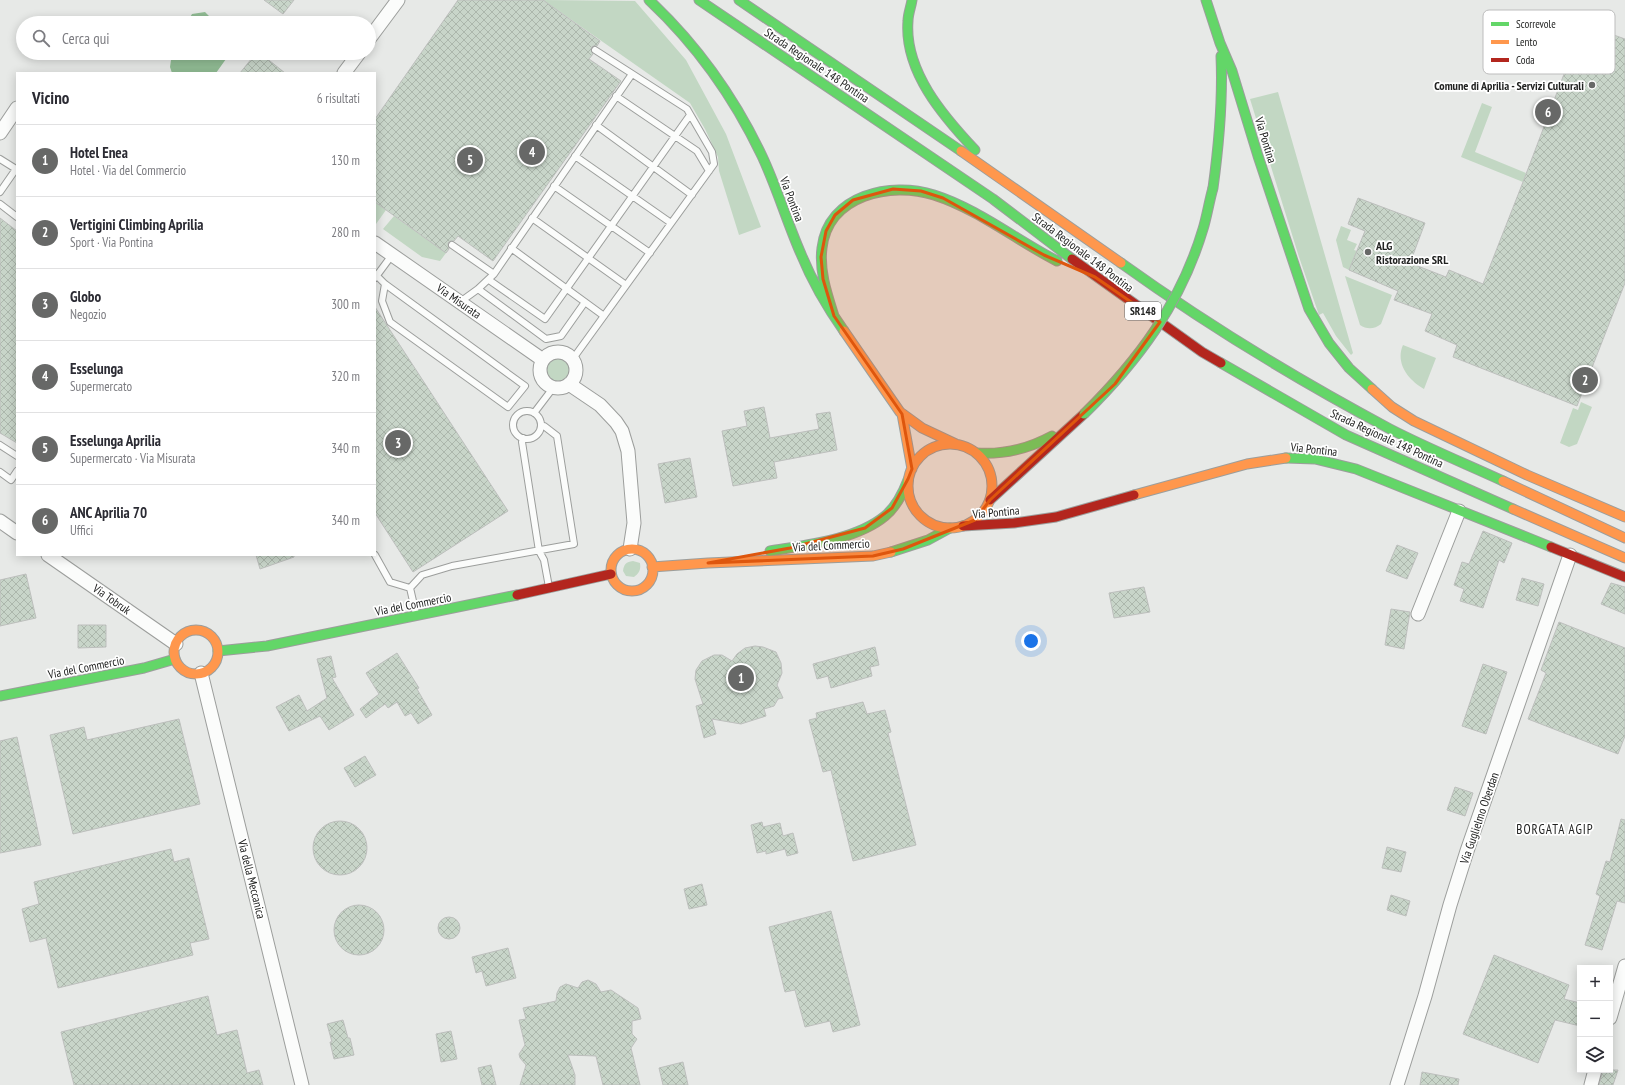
<!DOCTYPE html>
<html lang="it">
<head>
<meta charset="utf-8">
<style>
  :root { --surface:#fff; --page:#f2f2f3; --text:#2b2b33; --muted:#7c7c81; --line:#e1e1e2; --accent:#676867 }
  body { margin:0; font-family:"PT Sans Narrow",sans-serif; background:var(--page); color:var(--text) }
  .controls { position:absolute; right:12px; bottom:12px; display:grid; overflow:hidden; border-radius:0px; box-shadow:0 2px 10px #0003 }
  .controls button { width:36px; height:36px; display:grid; place-items:center; padding:0; border:0; border-bottom:1px solid var(--line); background:var(--surface); color:var(--text); font:20px sans-serif }
  .you { position:absolute; left:1031px; top:641px; width:14px; height:14px; margin:-10px; border:3px solid #fff; border-radius:50%; background:#1a73e8; box-shadow:0 0 0 6px #1a73e833 }
  .badge { display:grid; place-items:center; width:26px; height:26px; border-radius:50%; background:var(--accent); color:#fff; font-size:13px; font-weight:700 }
  .pin { position:absolute; translate:-50% -50%; border:2px solid #fff; box-shadow:0 1px 4px #0006 }
  .list { margin:0; padding:0; list-style:none }
  h2 { display:flex; justify-content:space-between; align-items:center; height:52px; margin:0; padding:0 16px; font-size:17px }
  h2 small { font-size:13px; font-weight:400; color:var(--muted) }
  .list li { display:grid; grid-template-columns:26px 1fr auto; gap:12px; align-items:center; box-sizing:border-box; height:72px; padding:0 16px; border-top:1px solid var(--line) }
  .list b { display:block; font-size:15px; white-space:nowrap }
  .list p { margin:0; font-size:13px; white-space:nowrap; color:var(--muted) }
  .list em { font-size:13px; font-style:normal; color:var(--muted) }
  .icon { flex:none; width:22px; height:22px; fill:none; stroke:currentColor; stroke-width:2; stroke-linecap:round; stroke-linejoin:round }
  .map { position:relative; flex:none; width:1625px; height:1085px; overflow:hidden }
  .search { position:absolute; background:var(--surface); box-shadow:0 2px 10px #0003; left:16px; top:16px; width:360px; height:44px; display:flex; align-items:center; gap:10px; box-sizing:border-box; padding:0 14px; border-radius:22px; color:var(--muted); font-size:15px }
  .panel { position:absolute; background:var(--surface); box-shadow:0 2px 10px #0003; left:16px; top:72px; width:360px; height:484px; border-radius:0px }
  .map>svg:first-child { display:block }
</style>
</head>
<body>
<div class="map">
<svg width="1625" height="1085" viewBox="0 0 1625 1085">
  <defs>
    <pattern id="building-cross-hatch" width="8" height="8" patternUnits="userSpaceOnUse"><rect width="8" height="8" fill="#c8d5c9"/><path d="M0 0l8 8M0 8l8-8" fill="none" stroke="#acb7ac"/></pattern>
  </defs>
  <rect width="100%" height="100%" fill="#e7e9e7"/>
  <path fill="#c2d7c3" d="M543 0 635 1 686 60 726 134 761 227 739 235 719 171 718 157 705 129 690 103Z
    M1278 92 1353 353 1351 355 1336 336 1323 313 1319 315 1299 257 1250 99Z
    M1482 103 1492 107 1475 152 1526 173 1523 182 1461 157Z
    M375 202 386 210 376 224H375Z
    M394 216 446 253 440 261 422 257 383 229Z
    M1341 226 1351 230 1347 240 1357 244 1354 250 1357 251 1349 270 1343 267 1336 240Z
    M1345 276 1392 295 1381 324C1375 329 1367 330 1360 325Z
    M1403 345 1436 358 1424 389C1408 380 1395 363 1403 345Z
    M547 370a11 11 0 1 1 22 0a11 11 0 1 1-22 0Z
    M1581 402 1592 407 1577 444 1569 447 1560 443 1573 408 1578 410Z
    M633 561 640 563C641 570 639 573 634 577L626 576 623 571C624 564 626 562 633 561Z"/>
  <path fill="#91bc94" d="M205 12 216 23H189L188 21 192 14Z
    M172 53H226V59L216 73H172L170 67Z"/>
  <path fill="url(#building-cross-hatch)" stroke="#bdbfbd" d="M264 0H294L283 14Z
    M458 0H543L600 41 597 46H593L591 48 593 54 589 59 621 81 493 261 458 236 454 241H450L448 243 449 249 446 253 375 202V119Z
    M1583 24 1625 39V283L1577 406 1453 357 1457 345 1425 331 1432 314 1394 300 1398 291 1349 270 1365 231 1348 224 1358 198 1425 223 1410 263 1446 277 1449 270 1483 284 1523 182Z
    M256 53H260L285 73H240Z
    M0 218 17 231V443L0 433Z
    M375 307 508 511 413 572 375 513Z
    M764 407 770 438 819 429 816 414 830 412 837 450 774 462 777 478 733 486 722 431 747 426 744 411Z
    M690 458 697 497 665 503 658 464Z
    M1483 531 1512 543 1504 563 1499 560 1483 608 1460 601 1464 589 1454 585 1462 562 1469 564Z
    M1397 545 1418 553 1407 579 1386 571Z
    M256 555H294V557L260 569Z
    M26 574 36 618 0 626V580Z
    M1522 578 1544 584 1538 606 1516 600Z
    M1611 583 1625 587V614L1601 604Z
    M1144 587 1150 612 1114 618 1109 593Z
    M1391 609 1410 612 1404 649 1385 645Z
    M1559 622 1625 648V736L1618 754 1528 719 1546 673 1541 670Z
    M78 625H106V647L78 648Z
    M755 646 763 647 776 652 781 663 782 673 777 685 783 698 778 699 774 706 764 709 766 716 741 724 712 719 716 734 704 738 696 706 703 704 695 679 696 670 702 661 714 655H722L732 661 737 654 745 648Z
    M875 647 879 665 870 667 872 676 831 688 828 676 817 679 813 664Z
    M397 653 419 688 417 689 432 715 418 724 411 713 405 716 397 702 388 708 385 704 366 718 360 709 379 694 366 673Z
    M331 656 336 677 332 678 354 715 329 730 320 716 289 731 276 707 299 695 307 711 327 698 317 659Z
    M1483 664 1507 672 1486 734 1462 726Z
    M863 702 867 714 885 710 891 732 888 733 916 845 853 861 831 770 823 772 809 720 817 718 816 713Z
    M179 719 200 804 73 834 50 735 84 727 87 740Z
    M17 737 41 845 0 853V741Z
    M365 756 376 775 355 787 344 768Z
    M1455 787 1473 793 1465 816 1447 810Z
    M1621 819 1625 820V903L1617 901 1602 950 1585 945 1600 896 1596 894 1606 861 1610 862Z
    M313 848a27 27 0 1 1 54 0a27 27 0 1 1-54 0Z
    M762 822 763 827 780 823 783 836 793 833 798 853 787 856 785 849 766 854V851L757 853 751 825Z
    M1387 847 1406 852 1401 872 1382 868Z
    M171 849 174 862 189 858 209 939 190 943 193 955 58 988 46 938 30 942 22 909 39 904 34 882Z
    M702 884 707 905 689 909 684 889Z
    M1391 895 1410 901 1406 916 1387 910Z
    M334 930a25 25 0 1 1 50 0a25 25 0 1 1-50 0Z
    M831 911 860 1025 833 1032 830 1021 805 1027 795 990 785 992 769 927Z
    M438 928a11 11 0 1 1 22 0a11 11 0 1 1-22 0Z
    M508 948 516 978 486 986 482 971 476 973 472 957Z
    M1494 955 1569 985 1564 999 1580 1003V1026L1555 1020 1538 1063 1463 1034Z
    M588 980 596 984 601 992 611 990 638 1008 641 1019 632 1021V1034L637 1039 631 1048 640 1085H603L596 1056 568 1055 575 1075V1085H520L526 1065 520 1058 519 1054 525 1045 519 1020 526 1019 523 1008 556 1001 557 993 560 987 566 984 578 988 582 982Z
    M208 996 217 1035 237 1030 247 1073 259 1070 263 1085H74L61 1032Z
    M343 1020 348 1038H350L354 1055 334 1059 330 1042H332L327 1024Z
    M451 1031 457 1059 441 1062 436 1034Z
    M683 1062 688 1085H663L659 1068Z
    M491 1065 496 1085H482L478 1068Z
    M1603 1070H1618L1613 1085H1599Z
    M1422 1072 1459 1079 1458 1085H1420Z"/>
  <g fill="none" stroke-linecap="round" stroke-linejoin="round">
    <g stroke="#9c9e9c" stroke-width="8">
      <path id="lane" d="M616 96 697 151 709 171
        M596 125 692 195
        M575 156 671 223
        M0 159 16 169
        M554 186 650 253
        M0 192 16 169 17 170
        M0 204 17 217
        M532 218 626 285
        M452 245 494 274
        M511 248 604 316
        M375 274 385 284 525 386 508 407 390 322 382 301 385 284
        M375 278 392 255
        M489 280 545 319 690 115
        M478 289 546 339 561 336 585 302
        M460 302 478 289 494 274 632 74
        M572 360 714 164 712 152 687 109 595 50
        M513 425a14 14 0 1 1 28 0a14 14 0 1 1-28 0Z
        M534 413 553 388
        M523 438 522 442 539 551 544 560 549 587
        M0 445 17 456
        M0 472 11 480 17 471
        M375 555 390 582 410 588 416 614
        M410 588 422 575 452 566 574 544 557 436 544 426H541"/>
    </g>
    <g stroke="#9c9e9c" stroke-width="15">
      <path id="street" d="M369 39 398 0
        M344 73 359 53
        M0 133 17 108
        M375 243 543 360
        M540 370a18 18 0 1 1 36 0a18 18 0 1 1-36 0Z
        M569 384 600 405 616 422 622 431 628 451 634 523 630 549
        M0 521 17 533
        M48 555 176 644
        M1418 614 1459 511
        M201 673 302 1085
        M1610 1018 1625 966
        M1397 1085 1425 996 1450 905 1467 851 1570 555
        M1591 1085 1595 1070"/>
    </g>
    <g stroke="#9c9e9c" stroke-width="11">
      <path id="fast" d="M649 0C697 45 734 97 762 156 777 188 787 222 801 254 812 281 827 307 844 331
        M699 0 993 199 1072 259
        M739 0 961 151
        M912 0C911 7 908 14 908 21 904 71 943 116 975 150
        M1206 0 1220 43 1232 71 1258 156 1309 309 1329 343 1349 368 1372 389
        M1213 188C1219 144 1223 100 1221 56
        M1121 263C1206 324 1298 380 1390 429 1427 448 1466 464 1503 481
        M834 316C827 294 819 271 822 248 828 195 891 181 934 195 978 209 1016 240 1057 261
        M1221 363 1346 435 1513 509
        M976 453C1003 455 1028 449 1052 436
        M1286 458 1315 459 1356 469 1551 547
        M770 551C806 545 856 540 885 516 896 507 903 493 908 480
        M891 552 928 540 950 528
        M218 651 267 646 517 595
        M0 696 144 668 175 659"/>
    </g>
    <g stroke="#9c9e9c" stroke-width="11">
      <path id="slow" d="M961 151 1121 263
        M844 331 900 412 922 428 956 444
        M1372 389 1392 407 1414 421 1527 475 1625 517
        M902 414 912 469
        M908 486a42 42 0 1 1 84 0a42 42 0 1 1-84 0Z
        M1503 481 1625 538
        M1134 495 1247 464 1286 458
        M1513 509 1625 558
        M611 570a21 21 0 1 1 42 0a21 21 0 1 1-42 0Z
        M652 567 708 563 873 556 891 552
        M174 652a22 22 0 1 1 44 0a22 22 0 1 1-44 0Z"/>
    </g>
    <g stroke="#9c9e9c" stroke-width="11">
      <path id="jam" d="M1072 259 1202 352 1221 363
        M990 500 1084 414
        M963 526 1014 523 1056 517 1134 495
        M1551 547 1625 577
        M517 595 611 574"/>
    </g>
    <use href="#lane" stroke="#fbfcfb" stroke-width="6"/>
    <use href="#street" stroke="#fbfcfb" stroke-width="13"/>
    <use href="#fast" stroke="#63d668" stroke-width="9"/>
    <use href="#slow" stroke="#ff974d" stroke-width="9"/>
    <use href="#jam" stroke="#b3261e" stroke-width="9"/>
    <g stroke="#9c9e9c" stroke-width="11" stroke-linecap="butt">
      <path id="fast-bridge" d="M1084 414C1138 361 1181 303 1203 229 1207 216 1209 202 1213 188"/>
    </g>
    <use href="#fast-bridge" stroke="#63d668" stroke-width="9"/>
  </g>
  <path fill="#de560d" fill-opacity="0.2" stroke="#de560d" stroke-width="3" stroke-linejoin="round" d="M893 189 921 191 943 198 1044 255 1095 277 1160 322 1115 384 990 500 975 520 903 549 873 556 708 563 790 548 865 528 892 508 908 479 912 469 902 414 834 316 823 279 821 257 826 231 835 215 853 200Z"/>
  <g fill="#676867" stroke="#fff" stroke-width="1.5">
    <circle cx="1592" cy="85" r="4"/>
    <circle cx="1368" cy="252" r="4"/>
  </g>
  <g text-anchor="middle" dominant-baseline="central" stroke-width="3.5" stroke-linejoin="round" paint-order="stroke">
    <rect fill="#fff" stroke="#646564" stroke-width="1" x="1125" y="302" width="36" height="18" rx="3"/>
    <g font-size="11" font-weight="bold" fill="#222322">
      <text x="1143" y="311">SR148</text>
    </g>
    <g font-size="12" fill="#222322" stroke="#fff">
      <text transform="translate(817 65) rotate(34)">Strada Regionale 148 Pontina</text>
      <text transform="translate(1266 140) rotate(73)">Via Pontina</text>
      <text transform="translate(792 199) rotate(69)">Via Pontina</text>
      <text transform="translate(1083 252) rotate(37)">Strada Regionale 148 Pontina</text>
      <text transform="translate(459 301) rotate(35)">Via Misurata</text>
      <text transform="translate(1387 438) rotate(25)">Strada Regionale 148 Pontina</text>
      <text transform="translate(1314 449) rotate(6)">Via Pontina</text>
      <text transform="translate(996 512) rotate(-5)">Via Pontina</text>
      <text transform="translate(831 545) rotate(-3)">Via del Commercio</text>
      <text transform="translate(112 599) rotate(35)">Via Tobruk</text>
      <text transform="translate(413 604) rotate(-11)">Via del Commercio</text>
      <text transform="translate(86 667) rotate(-11)">Via del Commercio</text>
      <text transform="translate(1479 818) rotate(-71)">Via Guglielmo Oberdan</text>
      <text transform="translate(252 879) rotate(76)">Via della Meccanica</text>
    </g>
    <g font-size="12" font-weight="bold" fill="#222322" stroke="#fff" text-anchor="end">
      <text x="1584" y="85">Comune di Aprilia - Servizi Culturali</text>
      <text x="1376" y="245" text-anchor="start">ALG<tspan x="1376" dy="14">Ristorazione SRL</tspan></text>
    </g>
    <g font-size="13" letter-spacing="1" fill="#222322" stroke="#fff">
      <text x="1555" y="829">BORGATA AGIP</text>
    </g>
  </g>
  <rect x="1483" y="10" width="132" height="64" rx="6" fill="#fff" stroke="#bdbdbd" stroke-width="1"/>
  <rect x="1491" y="22" width="18" height="4" fill="#63d668"/>
  <rect x="1491" y="40" width="18" height="4" fill="#ff974d"/>
  <rect x="1491" y="58" width="18" height="4" fill="#b3261e"/>
  <g font-size="11" fill="#222322">
    <text x="1516" y="28">Scorrevole</text>
    <text x="1516" y="46">Lento</text>
    <text x="1516" y="64">Coda</text>
  </g>
</svg>
<div class="controls">
<button>+</button>
<button>−</button>
<button><svg class="icon" aria-label="layers" viewBox="0 0 24 24"><path d="M12 4l9 5-9 5-9-5zM3 14l9 5 9-5"/></svg></button>
</div>
<div class="you"></div>
<div class="pin badge" style="left:741px;top:678px">1</div>
<div class="pin badge" style="left:1585px;top:380px">2</div>
<div class="pin badge" style="left:398px;top:443px">3</div>
<div class="pin badge" style="left:532px;top:152px">4</div>
<div class="pin badge" style="left:470px;top:160px">5</div>
<div class="pin badge" style="left:1548px;top:112px">6</div>
<div class="search"><svg class="icon" aria-label="search" viewBox="0 0 24 24"><circle cx="10" cy="10" r="6"/><path d="M15 15l6 6"/></svg>Cerca qui</div>
<section class="panel">
<h2>Vicino<small>6 risultati</small></h2>
<ul class="list">
<li><span class="badge">1</span><div><b>Hotel Enea</b><p>Hotel · Via del Commercio</p></div><em>130 m</em></li>
<li><span class="badge">2</span><div><b>Vertigini Climbing Aprilia</b><p>Sport · Via Pontina</p></div><em>280 m</em></li>
<li><span class="badge">3</span><div><b>Globo</b><p>Negozio</p></div><em>300 m</em></li>
<li><span class="badge">4</span><div><b>Esselunga</b><p>Supermercato</p></div><em>320 m</em></li>
<li><span class="badge">5</span><div><b>Esselunga Aprilia</b><p>Supermercato · Via Misurata</p></div><em>340 m</em></li>
<li><span class="badge">6</span><div><b>ANC Aprilia 70</b><p>Uffici</p></div><em>340 m</em></li>
</ul>
</section>
</div>
</body>
</html>
